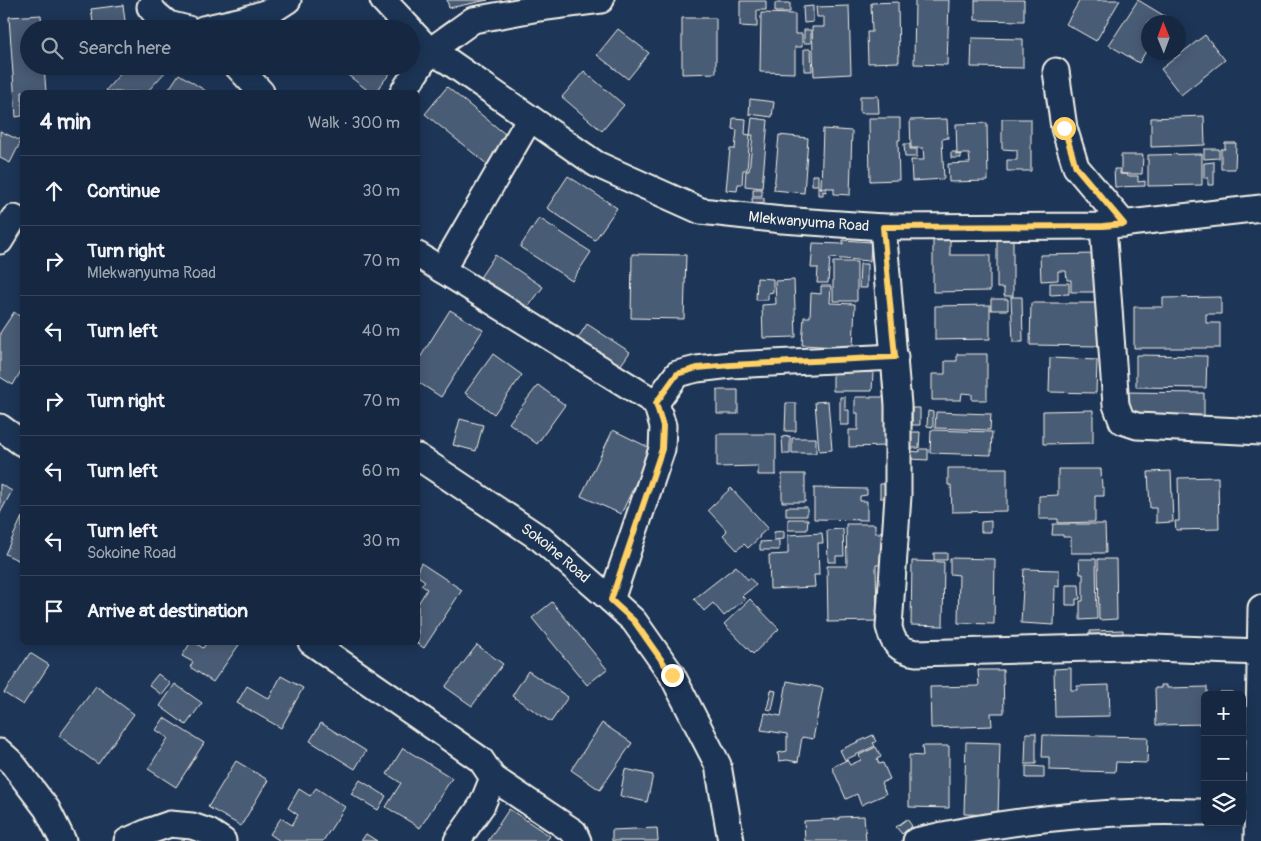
<!DOCTYPE html>
<html lang="en">
<head>
<meta charset="utf-8">
<style>
  :root { --surface:#162841; --page:#1f3048; --text:#f1f3f6; --muted:#9ea6b1; --line:#35445a }
  body { margin:0; font-family:Pangolin,sans-serif; background:var(--page); color:var(--text) }
  .controls { position:absolute; right:15px; bottom:15px; display:grid; overflow:hidden; border-radius:8px; box-shadow:0 2px 12px #0003 }
  .controls button { width:45px; height:45px; display:grid; place-items:center; padding:0; border:0; border-bottom:1px solid var(--line); background:var(--surface); color:var(--text); font:25px sans-serif }
  .compass { position:absolute; left:1141px; top:15px; width:45px; height:45px; border-radius:50%; background:var(--surface); box-shadow:0 2px 12px #0003; rotate:359deg }
  .stop { position:absolute; width:15px; height:15px; margin:-11px; border:4px solid #ffd166; border-radius:50%; background:#fff }
  .stop.end { background:#ffd166; border-color:#fff; box-shadow:0 1px 5px #0008 }
  .list { margin:0; padding:0; list-style:none }
  h2 { display:flex; justify-content:space-between; align-items:center; height:65px; margin:0; padding:0 20px; font-size:21px }
  h2 small { font-size:16px; font-weight:400; color:var(--muted) }
  .list li { display:grid; grid-template-columns:32px 1fr auto; gap:15px; align-items:center; box-sizing:border-box; height:70px; padding:0 20px; border-top:1px solid var(--line) }
  .list b { display:block; font-size:19px; white-space:nowrap }
  .list p { margin:0; font-size:16px; white-space:nowrap; color:var(--muted) }
  .list em { font-size:16px; font-style:normal; color:var(--muted) }
  .icon { flex:none; width:28px; height:28px; fill:none; stroke:currentColor; stroke-width:2; stroke-linecap:round; stroke-linejoin:round }
  .map { position:relative; flex:none; width:1261px; height:841px; overflow:hidden }
  .search { position:absolute; background:var(--surface); box-shadow:0 2px 12px #0003; left:20px; top:20px; width:400px; height:55px; display:flex; align-items:center; gap:12px; box-sizing:border-box; padding:0 18px; border-radius:28px; color:var(--muted); font-size:19px }
  .panel { position:absolute; background:var(--surface); box-shadow:0 2px 12px #0003; left:20px; top:90px; width:400px; height:555px; border-radius:8px }
  .map>svg:first-child { display:block }
</style>
</head>
<body>
<div class="map">
<svg width="1261" height="841" viewBox="0 0 1261 841">
  <rect width="100%" height="100%" fill="#1d3557"/>
  <filter id="ink" filterUnits="userSpaceOnUse"><feTurbulence type="fractalNoise" baseFrequency=".02" numOctaves="2"/><feDisplacementMap in="SourceGraphic" scale="10" xChannelSelector="R" yChannelSelector="G"/><feConvolveMatrix kernelMatrix="1 2 1 2 8 2 1 2 1" color-interpolation-filters="sRGB"/></filter>
  <g filter="url(#ink)">
    <path fill="#485b74" stroke="#f4f1e8" d="M447 0H488L449 8Z
      M915 0H949L947 65 914 64Z
      M975 0H1024V21L975 20Z
      M1080 0H1120L1096 41 1066 24Z
      M1138 0 1171 20 1170 22H1148V48L1139 63 1109 45Z
      M740 1H766V10H757V27L740 26Z
      M898 2 899 62 868 63 867 32H872L871 3Z
      M775 3H790V12H775Z
      M123 5 126 29H94L91 9Z
      M813 6V22L804 23 803 7Z
      M849 6 851 74 814 76 812 27H824V17H817L816 7Z
      M761 13 795 14V34H802V47H795V73L760 72Z
      M41 15 42 29H29V66H44L46 92H22V116L16 117 9 17Z
      M682 18H716V73L682 74Z
      M618 29 649 53 628 79 597 55Z
      M804 30H811V43H804Z
      M1205 35 1225 60 1181 95 1161 69Z
      M972 38 1023 39V68L971 67Z
      M804 49H811L812 71H804Z
      M127 66H163L167 70 147 92H110L106 90Z
      M336 66H396L375 92H370Z
      M584 71 624 105 602 131 562 97Z
      M179 74 206 91 205 92H167Z
      M447 87 510 138 488 165 425 114Z
      M860 96H878L879 113H860Z
      M750 99 774 102 772 117 749 114Z
      M1204 116 1205 145 1151 147V118Z
      M733 118 746 119 745 134 750 135 747 170H743L742 184H738L737 191 726 190 730 149H735L737 130 732 129Z
      M752 118 768 120 762 188 745 186 746 171H749L753 135H750Z
      M869 118H900V140H898L899 180 870 181Z
      M947 119 948 138 942 139 944 179 912 181 911 160H924L923 148H911L910 120Z
      M1002 119H1031V171H1007V160H1017V150L1002 149Z
      M987 123 988 181 949 182 948 164 970 163 969 154H957L956 124Z
      M823 129 852 131 850 195 834 194V188H821Z
      M0 131 21 141 10 163 0 158Z
      M779 135 808 138 804 193 774 190Z
      M1225 143H1236L1235 169H1221V149H1225Z
      M904 144H910V149H917V157H905Z
      M1204 149H1219V158L1204 159Z
      M951 152H956V155L961 154V158H951Z
      M1202 154V185L1148 186V155Z
      M1121 155H1143L1142 174H1121Z
      M1214 162V185H1208V178H1204V163Z
      M1114 169H1120V174H1127V176H1138V182L1145 181V186L1115 187Z
      M812 175H818V185H812Z
      M568 176 617 208 595 240 547 208Z
      M818 186H820V188H826V192L823 191V195H818Z
      M753 189H762V196H753Z
      M752 198H764V211H753Z
      M539 218 591 252 572 281 520 247Z
      M933 238H950V255H990V291L933 292Z
      M997 239H1013V296H1004V288H997Z
      M843 240 871 242 870 261 830 258 828 283H817L818 268H811L813 243 843 244Z
      M632 254 686 255 684 319 631 318Z
      M1095 254V292H1071V280H1067L1066 271H1058V280L1041 281 1040 255Z
      M495 255 543 287 526 310 479 279Z
      M833 262H857V301H833Z
      M860 264H867V288H859Z
      M757 278 773 279V292L768 293V300H756Z
      M794 280 796 337 763 338 762 305 776 304 775 281Z
      M1050 283H1069V294L1050 295Z
      M821 286H831L830 303 855 304 853 348 802 345 804 317H810L811 293 821 294Z
      M1011 297H1022L1023 342H1013Z
      M1221 297V314H1206V323H1220V348H1134V307H1163V298Z
      M991 299H1008V310H991Z
      M1031 303H1101V346L1030 345Z
      M990 305V339L935 340V306Z
      M450 310 483 330 441 397 418 382V361Z
      M14 312 22 318V369L13 385 0 377V333Z
      M587 324 630 352 616 372 574 344Z
      M493 354 522 375 494 414 465 393Z
      M957 354H987V400H972V394L962 393 961 400H932V374H945V361H957Z
      M1136 355 1207 356 1206 388 1136 387Z
      M1050 358 1097 360 1096 393 1049 392Z
      M833 372H873L872 391H833Z
      M538 385 565 405 537 444 509 423Z
      M717 390H738V414H717Z
      M1125 392 1204 393V416L1124 415Z
      M840 397H845V410H849V425H840Z
      M855 397H885V446L849 447V430H858V413H855Z
      M828 401 832 450 819 451 815 402Z
      M786 403H796V431H785Z
      M912 408H920V425H912Z
      M1093 410V443L1043 444V411Z
      M928 411 933 412V427L927 426Z
      M936 412 991 414 990 430 935 428Z
      M460 419 483 425 476 451 453 445Z
      M613 430 652 449 621 514 581 496Z
      M931 430 992 432 991 455 930 453Z
      M911 432H920L919 448H910Z
      M717 434H776V475H758V466L717 467Z
      M790 436V454H783L782 437Z
      M792 438H816V453H792Z
      M920 449H928V460L910 459 911 451 919 452Z
      M948 468H1007V511L952 512 951 485H948Z
      M1058 469H1101L1102 488H1104V496H1095V522L1058 523V519H1039V496L1058 495Z
      M1171 471 1173 522 1156 523V508H1150L1148 472Z
      M782 474H805V502H782Z
      M1218 477 1219 529 1176 530 1175 521H1179L1178 478Z
      M0 484 12 491 0 513Z
      M880 484H894V498H880Z
      M731 488 768 528 759 536 760 537 748 548 744 544 737 550 723 535 727 531 708 510Z
      M814 488 867 489V495L860 496V501H867V520L814 519Z
      M786 507H807V516H786Z
      M22 517V562L5 554Z
      M788 519H808L807 530H788Z
      M991 521V532H981V522Z
      M846 524H875V533H885V565H876L877 621 828 622 827 566H847Z
      M1053 524H1105L1106 553H1071V537H1063V535H1052Z
      M843 529 844 556H836V562H828L827 530Z
      M784 531V539L774 540V532Z
      M822 533 823 543H818L819 575H814L815 587 770 589 769 555 788 554V535Z
      M779 541V550H760V542Z
      M934 553H947V560H934Z
      M950 558 995 559 994 624 958 623 959 575 950 574Z
      M1079 559H1096L1097 619 1080 620V601H1083V574H1080Z
      M1098 559H1116L1117 619 1099 620Z
      M912 561 944 562 943 626 911 625Z
      M421 563 462 590 424 648 415 642H418V604L427 589 421 585 425 581 418 576V569Z
      M736 566 748 580 750 578 756 585 742 596 745 599 724 616 713 603 704 611 694 599Z
      M1024 569 1059 570V587L1055 586 1054 625 1021 623Z
      M1066 585H1079L1080 599H1076V605H1066Z
      M750 599 779 629 753 654 724 624Z
      M552 602 607 669 587 685 532 618Z
      M1123 630V639H1090V631Z
      M191 642H194L203 648 207 642H241L213 682 190 667 193 662 182 656Z
      M477 645 503 664 472 706 445 687Z
      M30 653 49 665 23 705 4 693Z
      M1071 668V690H1077V686L1109 685 1110 716 1055 717 1054 669Z
      M978 670H1003L1004 713H991L992 726 931 728 930 687 979 686Z
      M528 671 568 697 551 722 512 696Z
      M158 674 171 684 162 695 149 685Z
      M281 676 303 688 281 728 237 703 247 686 269 699Z
      M787 681 823 688 813 739 802 737 798 762 787 760 779 761 778 753 787 751V734L761 730 765 713 781 716Z
      M175 684 202 703 186 725 160 706Z
      M1161 685H1167V688L1207 687V695H1205V724L1156 725 1155 688H1161Z
      M96 686 134 714 98 764 59 736Z
      M771 690 776 691 772 710 767 709Z
      M1220 692H1233V695H1220Z
      M164 718 204 743 176 787 148 769 168 738 156 730Z
      M321 723 366 751 355 769 310 741Z
      M602 723 632 743 600 790 571 770Z
      M1026 733H1036V764H1025Z
      M873 735 876 742 873 743 875 746 845 760 840 750Z
      M1043 735 1148 737 1147 763 1116 762 1115 772 1049 770V757H1042Z
      M966 742 1000 743 998 815 964 814Z
      M922 746H949V808L909 807V755L923 756Z
      M876 747 881 757 877 759 879 764 883 763 890 779 881 783 886 794 861 805 857 794 846 799 832 767 847 760 850 765 861 760 859 755Z
      M403 748 452 778 420 828 386 807 401 783 387 774Z
      M236 761 268 780 241 826 208 807Z
      M1026 766 1044 767V778H1026Z
      M625 769 653 775 647 802 620 796Z
      M360 780 386 796 378 810 351 794Z
      M316 788 345 807 323 841H280L270 834 281 818 292 825 298 815 288 808 299 789 310 796Z
      M509 809 550 836 546 841H488Z
      M864 816 866 841H805L804 821 839 819V817Z
      M907 819 912 826 902 834 896 827Z
      M657 828 658 841H612V830Z
      M366 834 377 841H361Z"/>
    <g fill="none" stroke-linecap="round" stroke-linejoin="round">
      <g stroke="#f4f1e8" stroke-width="29">
        <g id="minor">
          <path d="M383 0 410 29"/>
          <path d="M150 7 156 14 168 24 188 29"/>
          <path d="M203 29 243 20 271 11 288 0"/>
          <path id="s1" d="M411 31 430 51 448 61 596 164 701 211 782 220 883 227 1103 226 1261 208"/>
          <path d="M237 66 261 92"/>
          <path d="M1056 71 1064 128 1076 167 1124 224"/>
          <path d="M403 92 430 51 473 20 539 8 601 0"/>
          <path d="M1103 226 1116 405 1122 421 1137 426 1261 432"/>
          <path d="M883 227 898 405V496L889 627C893 644 899 650 916 653L1127 647 1260 652"/>
          <path d="M0 241 14 218"/>
          <path d="M418 255 656 403 663 426 662 449 611 600"/>
          <path d="M442 270 530 118"/>
          <path d="M656 403 677 374 697 369 731 365 895 357"/>
          <path d="M0 427 22 443"/>
          <path id="s2" d="M418 457 541 539 611 600 634 621 672 675 718 765 731 841"/>
          <path d="M311 642 481 760 493 778 482 805 457 841"/>
          <path d="M0 752 12 763 47 809 63 841"/>
          <path d="M493 778 574 832 578 841"/>
          <path d="M127 841 150 831 170 824 192 826 209 832 223 841"/>
          <path d="M916 841C990 824 1067 814 1143 812 1164 811 1184 812 1205 812"/>
          <path d="M1257 841 1261 608"/>
        </g>
      </g>
      <use href="#minor" stroke="#1d3557" stroke-width="25"/>
    </g>
  </g>
  <g fill="none" stroke-linecap="round" stroke-linejoin="round" filter="url(#ink)">
    <path stroke="#ffd166" stroke-width="6" d="M672 675 634 621 611 600 662 449 663 426 656 403 677 374 697 368 731 365 895 357 883 227 1103 226 1124 224 1076 167 1064 128"/>
  </g>
  <g text-anchor="middle" dominant-baseline="central" stroke-width="4" stroke-linejoin="round" paint-order="stroke">
    <g font-size="15" fill="#f4f1e8" stroke="#1d3557">
      <text stroke="none"><textPath href="#s1" startOffset="452">Mlekwanyuma Road</textPath></text>
      <text stroke="none"><textPath href="#s2" startOffset="168">Sokoine Road</textPath></text>
    </g>
  </g>
</svg>
<div class="controls">
<button>+</button>
<button>−</button>
<button><svg class="icon" aria-label="layers" viewBox="0 0 24 24"><path d="M12 4l9 5-9 5-9-5zM3 14l9 5 9-5"/></svg></button>
</div>
<svg class="compass" viewBox="-18 -18 36 36"><path d="M0-13l5 13h-10z" fill="#e53935"/><path d="M0 13l5-13h-10z" fill="#9ea6b1"/></svg>
<div class="stop" style="left:1064px;top:128px"></div>
<div class="stop end" style="left:672px;top:675px"></div>
<div class="search"><svg class="icon" aria-label="search" viewBox="0 0 24 24"><circle cx="10" cy="10" r="6"/><path d="M15 15l6 6"/></svg>Search here</div>
<section class="panel">
<h2>4 min<small>Walk · 300 m</small></h2>
<ul class="list">
<li><svg class="icon" aria-label="ahead" viewBox="0 0 24 24"><path d="M12 20V5M6 11l6-6 6 6"/></svg><div><b>Continue</b></div><em>30 m</em></li>
<li><svg class="icon" aria-label="right" viewBox="0 0 24 24"><path d="M7 20v-9h11M14 6l5 5-5 5"/></svg><div><b>Turn right</b><p>Mlekwanyuma Road</p></div><em>70 m</em></li>
<li><svg class="icon" aria-label="left" viewBox="0 0 24 24"><path d="M17 20v-9H6M10 6l-5 5 5 5"/></svg><div><b>Turn left</b></div><em>40 m</em></li>
<li><svg class="icon" aria-label="right" viewBox="0 0 24 24"><path d="M7 20v-9h11M14 6l5 5-5 5"/></svg><div><b>Turn right</b></div><em>70 m</em></li>
<li><svg class="icon" aria-label="left" viewBox="0 0 24 24"><path d="M17 20v-9H6M10 6l-5 5 5 5"/></svg><div><b>Turn left</b></div><em>60 m</em></li>
<li><svg class="icon" aria-label="left" viewBox="0 0 24 24"><path d="M17 20v-9H6M10 6l-5 5 5 5"/></svg><div><b>Turn left</b><p>Sokoine Road</p></div><em>30 m</em></li>
<li><svg class="icon" aria-label="arrive" viewBox="0 0 24 24"><path d="M6 21V4h12l-3 4 3 4H6"/></svg><div><b>Arrive at destination</b></div></li>
</ul>
</section>
</div>
</body>
</html>
